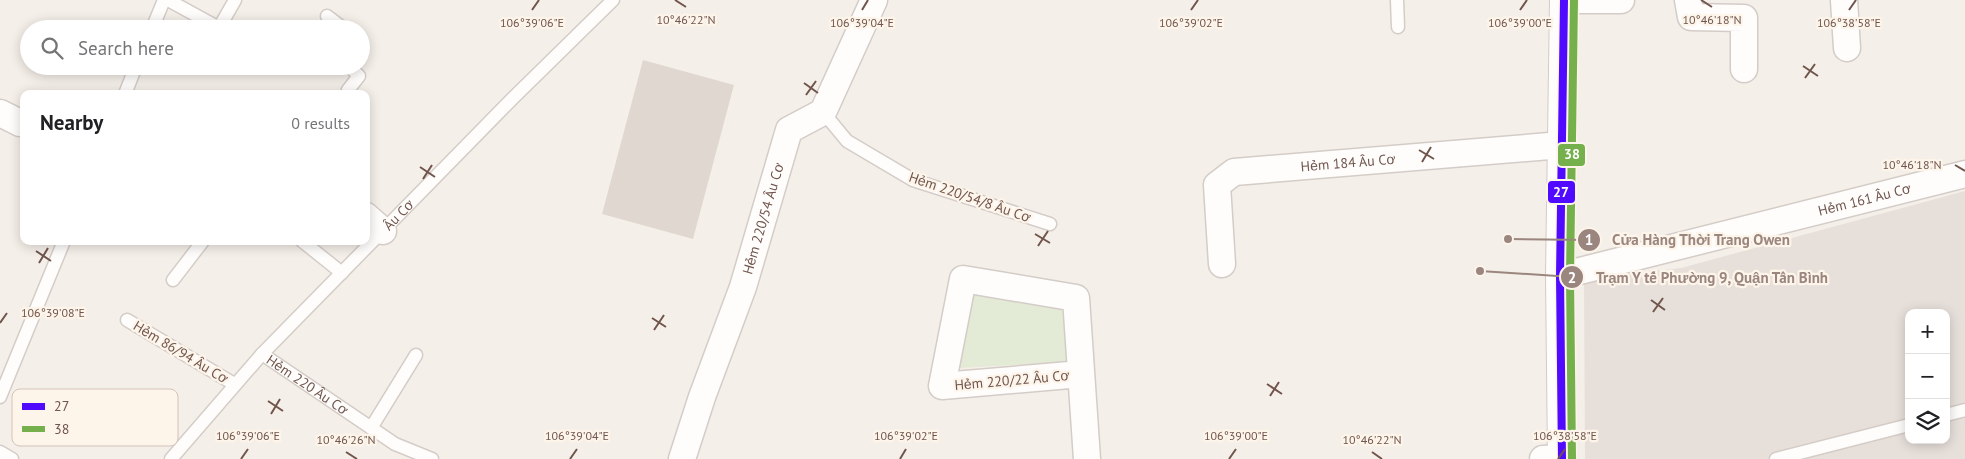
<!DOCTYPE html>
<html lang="en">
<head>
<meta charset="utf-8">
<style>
  :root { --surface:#fff; --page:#f2f2f2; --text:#202124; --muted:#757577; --line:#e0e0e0 }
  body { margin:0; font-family:"PT Sans",sans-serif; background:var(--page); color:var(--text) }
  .controls { position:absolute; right:15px; bottom:15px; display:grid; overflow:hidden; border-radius:10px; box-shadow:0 2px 12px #0003 }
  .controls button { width:45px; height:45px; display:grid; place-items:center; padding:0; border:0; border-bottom:1px solid var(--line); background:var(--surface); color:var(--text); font:25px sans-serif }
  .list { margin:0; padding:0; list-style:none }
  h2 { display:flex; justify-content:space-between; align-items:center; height:65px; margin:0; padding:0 20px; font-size:21px }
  h2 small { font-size:16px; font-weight:400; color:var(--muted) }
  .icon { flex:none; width:28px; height:28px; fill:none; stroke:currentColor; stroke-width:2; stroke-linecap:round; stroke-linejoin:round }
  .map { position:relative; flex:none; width:1965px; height:459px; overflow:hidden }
  .search { position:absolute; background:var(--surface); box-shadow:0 2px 12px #0003; left:20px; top:20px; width:350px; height:55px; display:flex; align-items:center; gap:12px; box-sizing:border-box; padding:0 18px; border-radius:28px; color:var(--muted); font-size:19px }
  .panel { position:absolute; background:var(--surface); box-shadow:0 2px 12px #0003; left:20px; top:90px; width:350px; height:155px; border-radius:10px }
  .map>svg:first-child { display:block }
</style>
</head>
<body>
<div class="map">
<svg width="1965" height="459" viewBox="0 0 1965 459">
  <rect width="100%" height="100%" fill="#f5efe9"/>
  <path fill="#e7dfda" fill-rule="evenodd" d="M1965 191V459H1585L1584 279 1681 268ZM1909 313H1946V440H1909Z"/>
  <path fill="#e3ead5" d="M974 291 1064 302 1068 362 958 368Z"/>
  <path fill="#e1d7d1" d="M643 60 734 85 693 239 602 214Z"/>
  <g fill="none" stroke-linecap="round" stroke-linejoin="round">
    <g stroke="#d4ccc7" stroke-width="15">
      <g id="service">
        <path d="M168 0 221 29"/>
        <path d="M1397 0 1398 27"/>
        <path d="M327 16 344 29"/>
        <path d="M219 28 235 0"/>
        <path d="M152 29 164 0"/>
        <path d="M349 66 359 76 348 90 351 94"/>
        <path d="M125 94 136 66"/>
        <path d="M823 112 847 141 913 180 1050 224"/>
        <path d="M302 241 342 273"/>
        <path d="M173 280 203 241"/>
        <path d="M127 320 234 384"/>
        <path id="s1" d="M262 354 395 444 432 459"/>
        <path d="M0 397 64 241"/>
        <path d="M1946 415 1965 410"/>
        <path d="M371 428 416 355"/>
        <path d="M0 452 12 459"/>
        <path id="s2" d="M171 459 262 354 512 99 613 0"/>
        <path d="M1776 459 1909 425"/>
      </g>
    </g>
    <g stroke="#d4ccc7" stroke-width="29">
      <g id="minor">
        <path d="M1564 0H1621"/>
        <path d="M1688 0 1691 17 1744 18V69"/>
        <path d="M1844 0 1847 48"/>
        <path d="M0 113 20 123"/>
        <path d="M366 216 383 231"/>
        <path id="s3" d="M1222 264 1217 185 1234 172 1562 145"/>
        <path id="s4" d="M1560 276 1965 174"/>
        <path d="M1081 374 942 386 963 279 1076 298 1087 459"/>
        <path id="s5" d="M682 459 702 397 743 287 789 130 823 112 874 0"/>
        <path d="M1543 459 1562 458"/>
      </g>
    </g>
    <g stroke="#d4cbc6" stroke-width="30">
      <path id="secondary" d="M1562 459 1560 276 1564 0"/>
    </g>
    <use href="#service" stroke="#fefdfc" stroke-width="12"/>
    <use href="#minor" stroke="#fefdfc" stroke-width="26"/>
    <use href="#secondary" stroke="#fefdfc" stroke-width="28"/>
    <g stroke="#fdf4ea" stroke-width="11">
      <path id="bus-1" d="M1562 459 1560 276 1564 0"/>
    </g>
    <g stroke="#fdf4ea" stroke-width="11">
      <path id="bus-2" d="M1572 459 1570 276 1574 0"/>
    </g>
    <use href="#bus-1" stroke="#4f0aff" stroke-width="8"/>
    <use href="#bus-2" stroke="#75b04d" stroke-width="8"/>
  </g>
  <path fill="none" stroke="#70554c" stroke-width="2" d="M675 0 686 7M1701 0 1712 7M532 10 539 0M862 10 868 0M1191 10 1198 0M1520 10 1527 0M1849 10 1856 0M1803 66 1818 76M1805 78 1815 64M804 83 818 93M806 95 816 81M1419 150 1434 159M1422 162 1431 147M1955 165 1965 171M420 167 435 177M423 179 432 165M1035 234 1050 243M1038 246 1048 231M36 251 51 261M39 263 48 248M1651 300 1665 310M1653 312 1663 298M652 318 666 327M0 323 7 313M654 330 664 315M1267 384 1282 394M1270 396 1279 382M268 401 283 411M271 414 280 399M346 452 357 459M1372 452 1382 459M241 459 248 449M570 459 577 449M900 459 906 449M1229 459 1236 449M1558 459 1565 449"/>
  <g text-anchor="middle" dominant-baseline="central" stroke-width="4.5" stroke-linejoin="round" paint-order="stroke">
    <g font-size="14" fill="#70554c" stroke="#fdf4ea">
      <text stroke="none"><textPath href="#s3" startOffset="215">Hẻm 184 Âu Cơ</textPath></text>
      <text transform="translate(970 197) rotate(19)">Hẻm 220/54/8 Âu Cơ</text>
      <text stroke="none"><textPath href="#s4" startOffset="314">Hẻm 161 Âu Cơ</textPath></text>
      <text stroke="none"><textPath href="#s2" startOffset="334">Âu Cơ</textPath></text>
      <text stroke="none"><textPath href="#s5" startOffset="254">Hẻm 220/54 Âu Cơ</textPath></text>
      <text transform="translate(181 352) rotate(31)">Hẻm 86/94 Âu Cơ</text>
      <text transform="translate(1012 380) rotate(-5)">Hẻm 220/22 Âu Cơ</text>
      <text stroke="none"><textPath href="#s1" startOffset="55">Hẻm 220 Âu Cơ</textPath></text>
    </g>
  </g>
  <rect x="12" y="389" width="166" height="57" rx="8" fill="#fdf4ea" stroke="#d3c4bb" stroke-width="1"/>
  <rect x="22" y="403" width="23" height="7" fill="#4f0aff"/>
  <rect x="22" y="426" width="23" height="6" fill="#75b04d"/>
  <g font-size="14" fill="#70554c">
    <text x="54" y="411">27</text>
    <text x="54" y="434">38</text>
  </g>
  <g font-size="12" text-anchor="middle" fill="#70554c" stroke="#fdf4ea" stroke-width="4.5" stroke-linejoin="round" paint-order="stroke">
    <text x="686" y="24">10°46'22"N</text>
    <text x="1712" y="24">10°46'18"N</text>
    <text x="1520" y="27">106°39'00"E</text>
    <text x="532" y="27">106°39'06"E</text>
    <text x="862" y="27">106°39'04"E</text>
    <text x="1191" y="27">106°39'02"E</text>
    <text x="1849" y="27">106°38'58"E</text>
    <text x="1912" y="169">10°46'18"N</text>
    <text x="53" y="317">106°39'08"E</text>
    <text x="248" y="440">106°39'06"E</text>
    <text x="577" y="440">106°39'04"E</text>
    <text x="906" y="440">106°39'02"E</text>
    <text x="1236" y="440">106°39'00"E</text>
    <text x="1565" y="440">106°38'58"E</text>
    <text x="346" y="444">10°46'26"N</text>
    <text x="1372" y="444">10°46'22"N</text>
  </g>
  <path fill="none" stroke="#9a867e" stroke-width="2" d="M1508 239L1589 240M1480 271L1572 277"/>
  <g fill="#9a867e" stroke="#fdf4ea" stroke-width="2">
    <circle cx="1508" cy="239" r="5"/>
    <circle cx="1480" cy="271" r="5"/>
    <circle cx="1589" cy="240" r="12"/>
    <circle cx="1572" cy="277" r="12"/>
  </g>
  <g font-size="15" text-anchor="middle" font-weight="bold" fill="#fff">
    <text x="1589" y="245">1</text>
    <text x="1572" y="283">2</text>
  </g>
  <g font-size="15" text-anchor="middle" font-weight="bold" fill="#9a867e" stroke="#fdf4ea" stroke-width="4.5" stroke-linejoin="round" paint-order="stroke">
    <text x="1701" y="245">Cửa Hàng Thời Trang Owen</text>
    <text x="1712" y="283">Trạm Y tế Phường 9, Quận Tân Bình</text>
  </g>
  <g stroke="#fdf4ea" stroke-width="2">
    <rect x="1557" y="143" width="29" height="24" rx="5" fill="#75b04d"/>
    <rect x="1547" y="180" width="29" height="24" rx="5" fill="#4f0aff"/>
  </g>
  <g font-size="14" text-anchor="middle" font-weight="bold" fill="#fff">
    <text x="1572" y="159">38</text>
    <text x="1561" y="197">27</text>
  </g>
</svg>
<div class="controls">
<button>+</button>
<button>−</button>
<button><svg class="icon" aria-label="layers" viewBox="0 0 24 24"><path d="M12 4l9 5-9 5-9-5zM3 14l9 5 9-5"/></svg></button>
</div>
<div class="search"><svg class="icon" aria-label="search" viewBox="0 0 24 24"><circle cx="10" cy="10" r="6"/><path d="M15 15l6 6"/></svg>Search here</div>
<section class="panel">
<h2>Nearby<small>0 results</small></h2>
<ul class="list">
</ul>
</section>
</div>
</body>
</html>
